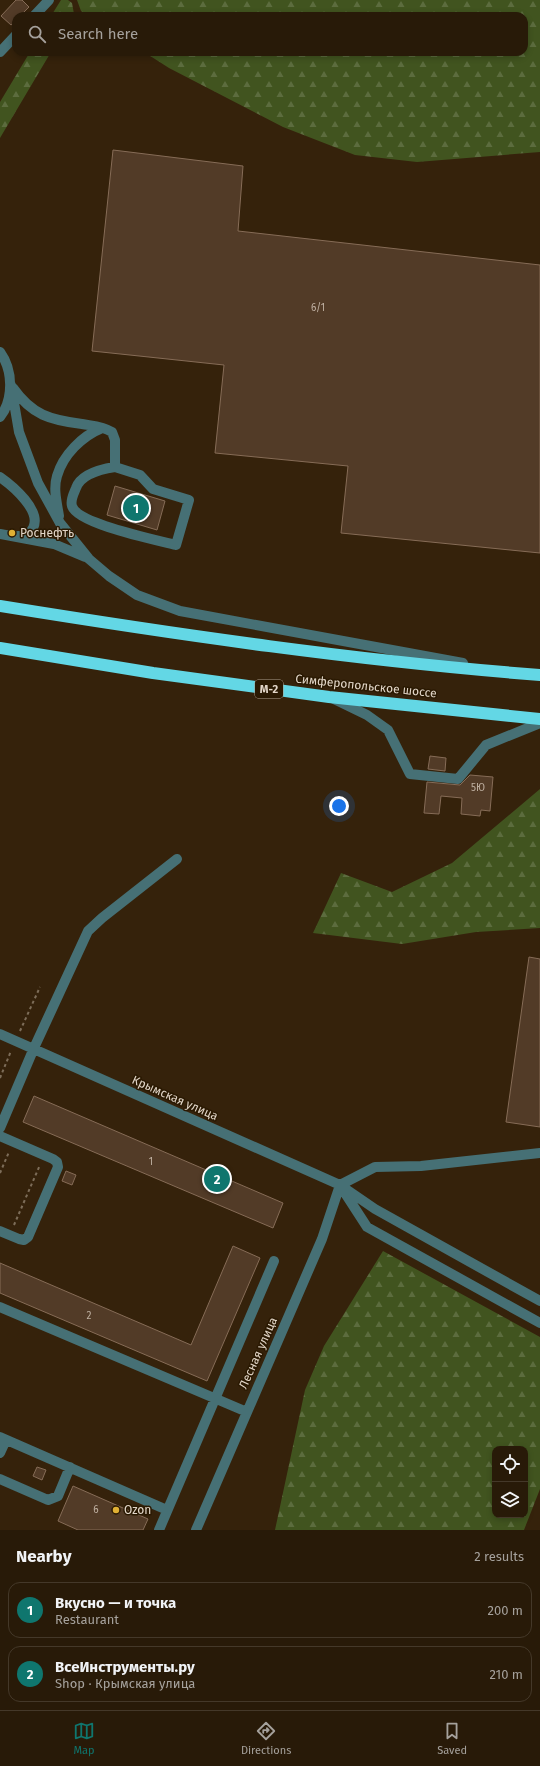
<!DOCTYPE html>
<html lang="en">
<head>
<meta charset="utf-8">
<style>
  :root { --surface:#281a08; --page:#342716; --text:#f1f3f6; --muted:#a5a19c; --line:#443829; --accent:#0f766e }
  body { margin:0; font-family:"Fira Sans",sans-serif; background:var(--page); color:var(--text) }
  .controls { position:absolute; right:12px; bottom:12px; display:grid; overflow:hidden; border-radius:8px; box-shadow:0 2px 6px #0003 }
  .controls button { width:36px; height:36px; display:grid; place-items:center; padding:0; border:0; border-bottom:1px solid var(--line); background:var(--surface); color:var(--text); font:20px sans-serif }
  .you { position:absolute; left:339px; top:806px; width:14px; height:14px; margin:-10px; border:3px solid #fff; border-radius:50%; background:#1a73e8; box-shadow:0 0 0 6px #1a73e833 }
  .badge { display:grid; place-items:center; width:26px; height:26px; border-radius:50%; background:var(--accent); color:#fff; font-size:13px; font-weight:700 }
  .pin { position:absolute; translate:-50% -50%; border:2px solid #fff; box-shadow:0 1px 4px #0006 }
  .list { margin:0; padding:0; list-style:none }
  h2 { display:flex; justify-content:space-between; align-items:center; height:52px; margin:0; padding:0 16px; font-size:17px }
  h2 small { font-size:13px; font-weight:400; color:var(--muted) }
  .list li { display:grid; grid-template-columns:26px 1fr auto; gap:12px; align-items:center; box-sizing:border-box; height:56px; margin:0 8px 8px; padding:0 8px; border:1px solid var(--line); border-radius:12px }
  .list b { display:block; font-size:15px; white-space:nowrap }
  .list p { margin:0; font-size:13px; white-space:nowrap; color:var(--muted) }
  .list em { font-size:13px; font-style:normal; color:var(--muted) }
  .icon { flex:none; width:22px; height:22px; fill:none; stroke:currentColor; stroke-width:2; stroke-linecap:round; stroke-linejoin:round }
  .map { position:relative; flex:none; width:540px; height:1530px; overflow:hidden }
  .search { position:absolute; background:var(--surface); box-shadow:0 2px 6px #0003; left:12px; right:12px; top:12px; height:44px; display:flex; align-items:center; gap:10px; box-sizing:border-box; padding:0 14px; border-radius:12px; color:var(--muted); font-size:15px }
  .sheet { height:180px; background:var(--surface) }
  nav { display:flex; justify-content:space-around; align-items:center; box-sizing:border-box; height:56px; border-top:1px solid var(--line); background:var(--surface); font-size:11px; color:var(--muted) }
  nav a { display:grid; justify-items:center; gap:2px }
  nav .on { color:var(--accent) }
  .map>svg:first-child { display:block }
</style>
</head>
<body>
<div class="map">
<svg width="540" height="1530" viewBox="0 0 540 1530">
  <defs>
    <pattern id="forest-firs" width="22" height="20" patternUnits="userSpaceOnUse"><rect width="22" height="20" fill="#41541f"/><path d="M5 1l3.5 6h-7zM16 11l3.5 6h-7z" fill="#5c6c3e"/></pattern>
  </defs>
  <rect width="100%" height="100%" fill="#35220b"/>
  <path fill="url(#forest-firs)" fill-rule="evenodd" d="M61 0H68L72 3 74 14 72 16H51Z
    M77 0H540V152L417 162 355 155 283 127 169 68 144 52H524V16H88L81 11Z
    M30 52H51L0 138V102Z
    M540 789V928L476 932 402 944 313 933 341 873 392 892 452 863Z
    M383 1251 540 1337V1489L524 1530H275L305 1390 324 1346ZM495 1449H525V1515H495Z"/>
  <path fill="#523b27" stroke="#866c57" d="M16 0H22L29 7 20 16H16V21L11 25 1 16Z
    M113 150 243 166 238 231 540 265V553L341 533 348 466 215 453 224 365 92 351Z
    M115 486 165 501 157 530 107 515Z
    M430 756 446 758 445 771 428 769Z
    M470 775 493 777 490 811 481 810 480 816 461 814 462 798 441 796 439 814 424 813 427 782 460 785Z
    M529 957 540 959V1127L506 1122Z
    M34 1096 283 1203 273 1228 23 1122Z
    M66 1171 76 1175 72 1185 62 1181Z
    M233 1246 260 1258 207 1381 0 1293V1263L191 1345Z
    M37 1467 46 1470 42 1480 33 1476Z
    M73 1486 148 1519 143 1530H78L58 1521Z"/>
  <g fill="none" stroke-linecap="round" stroke-linejoin="round">
    <path stroke="#7d6d59" stroke-width="2" stroke-dasharray="3 3" stroke-linecap="butt" d="M20 1031 40 987
      M0 1078 11 1051
      M0 1173 9 1152
      M14 1225 40 1165"/>
    <path stroke="#467075" stroke-width="10" d="M34 16 49 0
      M0 52 16 35
      M0 352C13 370 14 399 0 417
      M11 385 19 432 38 483 60 523 89 559 109 576 137 595 180 611 463 663
      M13 388C32 415 50 420 82 424 93 426 102 426 112 432L115 440V467
      M115 467 140 475 153 489 189 500 176 545C157 540 77 524 72 506 70 500 74 493 76 488 81 474 102 469 115 467Z
      M0 477C13 486 42 511 33 528 30 534 24 537 18 536
      M59 516C57 503 53 489 57 476 63 455 82 436 102 428
      M0 534 54 544 85 557
      M334 699 367 715 388 730 410 774 458 779 486 745 540 723
      M0 1034 340 1185 375 1209 540 1301
      M0 1128 34 1048 88 931 102 918 177 859
      M0 1136 53 1159 57 1162 58 1167 28 1237 24 1240 19 1239 0 1231
      M340 1185 375 1167 421 1166 540 1153
      M343 1190 367 1227 540 1323
      M0 1307 247 1412
      M0 1437 167 1510
      M0 1453 6 1440
      M0 1479 48 1500 58 1496 70 1467
      M159 1530 274 1261
      M196 1530 322 1239 340 1185"/>
    <path stroke="#63d7e5" stroke-width="12" d="M0 606C179 635 359 661 540 675
      M0 648 153 673 329 697 540 719"/>
  </g>
  <g fill="#dfb034" stroke="#2a1902" stroke-width="1.5">
    <circle cx="12" cy="533" r="4"/>
    <circle cx="116" cy="1510" r="4"/>
  </g>
  <g text-anchor="middle" dominant-baseline="central" stroke-width="3" stroke-linejoin="round" paint-order="stroke">
    <g font-size="10" fill="#beafa0">
      <text x="318" y="308">6/1</text>
      <text x="478" y="788">5Ю</text>
      <text x="151" y="1162">1</text>
      <text x="89" y="1316">2</text>
      <text x="96" y="1510">6</text>
    </g>
    <rect fill="#2a1902" stroke="#ab9d8d" stroke-width="1" x="255" y="680" width="28" height="18" rx="3"/>
    <g font-size="11" font-weight="bold" fill="#e2d6c8">
      <text x="269" y="689">М-2</text>
    </g>
    <g font-size="12" fill="#e2d6c8" stroke="#2a1902" text-anchor="start">
      <text x="20" y="533">Роснефть</text>
      <text x="124" y="1510">Ozon</text>
    </g>
    <g font-size="12" fill="#e2d6c8" stroke="#2a1902">
      <text transform="translate(366 686) rotate(6)">Симферопольское шоссе</text>
      <text transform="translate(175 1098) rotate(24)">Крымская улица</text>
      <text transform="translate(258 1353) rotate(-66)">Лесная улица</text>
    </g>
  </g>
</svg>
<div class="controls">
<button><svg class="icon" aria-label="locate" viewBox="0 0 24 24"><circle cx="12" cy="12" r="6"/><path d="M12 2v4M12 18v4M2 12h4M18 12h4"/></svg></button>
<button><svg class="icon" aria-label="layers" viewBox="0 0 24 24"><path d="M12 4l9 5-9 5-9-5zM3 14l9 5 9-5"/></svg></button>
</div>
<div class="you"></div>
<div class="pin badge" style="left:136px;top:508px">1</div>
<div class="pin badge" style="left:217px;top:1179px">2</div>
<div class="search"><svg class="icon" aria-label="search" viewBox="0 0 24 24"><circle cx="10" cy="10" r="6"/><path d="M15 15l6 6"/></svg>Search here</div>
</div>
<section class="sheet">
<h2>Nearby<small>2 results</small></h2>
<ul class="list">
<li><span class="badge">1</span><div><b>Вкусно — и точка</b><p>Restaurant</p></div><em>200 m</em></li>
<li><span class="badge">2</span><div><b>ВсеИнструменты.ру</b><p>Shop · Крымская улица</p></div><em>210 m</em></li>
</ul>
</section>
<nav>
<a class="on"><svg class="icon" aria-label="map" viewBox="0 0 24 24"><path d="M3 6l6-2 6 2 6-2v14l-6 2-6-2-6 2zM9 4v14M15 6v14"/></svg>Map</a>
<a><svg class="icon" aria-label="directions" viewBox="0 0 24 24"><path d="M12 3l9 9-9 9-9-9zM9 14v-3h6M13 9l2 2-2 2"/></svg>Directions</a>
<a><svg class="icon" aria-label="saved" viewBox="0 0 24 24"><path d="M7 4h10v16l-5-4-5 4z"/></svg>Saved</a>
</nav>
</body>
</html>
